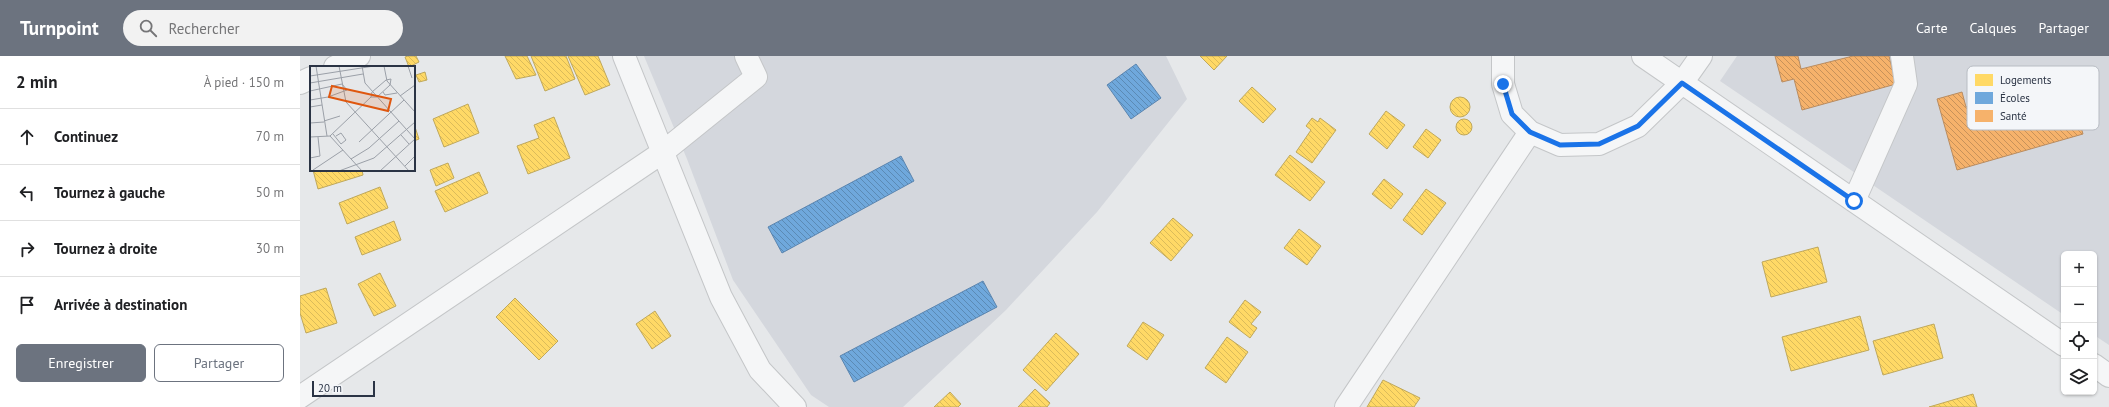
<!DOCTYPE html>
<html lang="fr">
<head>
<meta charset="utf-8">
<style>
  :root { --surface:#fff; --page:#f2f2f2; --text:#202124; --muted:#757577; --line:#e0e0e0; --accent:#6c737f }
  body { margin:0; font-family:"PT Sans",sans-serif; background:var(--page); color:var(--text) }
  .controls { position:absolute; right:12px; bottom:12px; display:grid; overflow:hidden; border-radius:6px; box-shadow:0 1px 3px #0004 }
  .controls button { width:36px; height:36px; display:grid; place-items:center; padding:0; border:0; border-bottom:1px solid var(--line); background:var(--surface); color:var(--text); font:20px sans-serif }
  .scale { position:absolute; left:12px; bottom:10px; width:63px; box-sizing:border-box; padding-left:4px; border:2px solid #2b3445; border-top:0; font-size:11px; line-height:14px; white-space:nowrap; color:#2b3445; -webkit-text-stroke:3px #f4f6f9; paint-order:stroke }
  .stop { position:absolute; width:12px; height:12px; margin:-9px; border:3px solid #1a73e8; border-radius:50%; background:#fff }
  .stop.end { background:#1a73e8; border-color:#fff; box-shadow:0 1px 4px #0008 }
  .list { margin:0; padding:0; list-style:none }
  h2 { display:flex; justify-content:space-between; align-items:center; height:52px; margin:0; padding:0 16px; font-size:17px }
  h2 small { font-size:13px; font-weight:400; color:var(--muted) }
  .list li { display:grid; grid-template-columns:26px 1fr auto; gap:12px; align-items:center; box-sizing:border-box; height:56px; padding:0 16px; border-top:1px solid var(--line) }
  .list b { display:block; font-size:15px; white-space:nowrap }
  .list em { font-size:13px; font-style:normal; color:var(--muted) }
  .actions { display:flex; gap:8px; padding:12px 16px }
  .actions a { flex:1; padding:9px 0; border:1px solid var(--accent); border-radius:6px; text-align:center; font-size:14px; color:var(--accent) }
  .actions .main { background:var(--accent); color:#fff }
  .icon { flex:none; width:22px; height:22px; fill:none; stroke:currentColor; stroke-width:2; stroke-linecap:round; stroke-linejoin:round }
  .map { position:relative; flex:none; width:1809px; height:351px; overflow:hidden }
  header { display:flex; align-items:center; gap:24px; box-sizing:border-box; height:56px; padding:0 20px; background:var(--accent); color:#fff }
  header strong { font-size:19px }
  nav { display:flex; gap:22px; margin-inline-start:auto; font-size:14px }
  .search { width:280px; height:36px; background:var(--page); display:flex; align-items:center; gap:10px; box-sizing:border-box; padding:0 14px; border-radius:22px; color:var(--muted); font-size:15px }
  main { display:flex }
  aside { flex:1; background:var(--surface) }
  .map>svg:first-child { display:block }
</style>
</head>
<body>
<header>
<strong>Turnpoint</strong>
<div class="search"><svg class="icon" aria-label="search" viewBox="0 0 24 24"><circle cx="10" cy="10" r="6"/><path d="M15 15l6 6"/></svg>Rechercher</div>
<nav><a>Carte</a><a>Calques</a><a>Partager</a></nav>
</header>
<main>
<aside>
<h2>2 min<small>À pied · 150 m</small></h2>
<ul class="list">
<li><svg class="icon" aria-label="ahead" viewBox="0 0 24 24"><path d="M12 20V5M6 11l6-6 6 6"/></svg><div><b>Continuez</b></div><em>70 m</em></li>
<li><svg class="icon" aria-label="left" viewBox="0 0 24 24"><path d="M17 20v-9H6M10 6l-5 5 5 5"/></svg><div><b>Tournez à gauche</b></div><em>50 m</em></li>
<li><svg class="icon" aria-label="right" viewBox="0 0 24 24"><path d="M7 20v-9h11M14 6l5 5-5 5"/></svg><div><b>Tournez à droite</b></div><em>30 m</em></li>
<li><svg class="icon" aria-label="arrive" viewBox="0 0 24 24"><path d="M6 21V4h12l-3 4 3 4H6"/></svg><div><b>Arrivée à destination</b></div></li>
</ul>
<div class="actions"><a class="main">Enregistrer</a><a>Partager</a></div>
</aside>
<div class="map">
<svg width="1809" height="351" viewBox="0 0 1809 351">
  <defs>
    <pattern id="homes-back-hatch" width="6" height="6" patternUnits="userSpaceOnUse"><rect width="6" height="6" fill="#ffd966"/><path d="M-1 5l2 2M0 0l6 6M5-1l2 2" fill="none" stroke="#dbbb5a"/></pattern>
    <pattern id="schools-back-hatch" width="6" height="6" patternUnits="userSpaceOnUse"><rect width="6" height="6" fill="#6fa8dc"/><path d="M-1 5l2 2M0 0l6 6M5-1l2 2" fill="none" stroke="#5b8ab4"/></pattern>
    <pattern id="health-back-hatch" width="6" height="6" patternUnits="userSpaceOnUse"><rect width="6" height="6" fill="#f6b26b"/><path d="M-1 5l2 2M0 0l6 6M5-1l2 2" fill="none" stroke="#c7925a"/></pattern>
  </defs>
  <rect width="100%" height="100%" fill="#e6e8ea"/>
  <path fill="#d4d7dd" d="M344 0H866L887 43 797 156 706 254 603 351H529L511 339 433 224 387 103Z
    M1437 0H1809V289L1794 279V198H1764V259L1420 25Z"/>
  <path fill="url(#homes-back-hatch)" stroke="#bfa85c" d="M108 0H116L119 6 109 11 105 1Z
    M205 0H227L236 19 216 23Z
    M231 0H266L275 23 245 35Z
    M268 0H298L310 29 285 39Z
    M900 0H927L914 14Z
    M125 16 127 24 119 26 116 19Z
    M952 31 976 53 963 67 939 45Z
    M1150 51a10 10 0 1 1 20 0a10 10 0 1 1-20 0Z
    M168 48 179 77 144 91 133 63Z
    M1086 55 1105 69 1087 93 1069 78Z
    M254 61 270 102 228 118 217 90 239 82 234 69Z
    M1012 62 1018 66 1020 62 1036 74 1012 107 996 96 1011 74 1006 70Z
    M1156 71a8 8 0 1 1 16 0a8 8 0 1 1-16 0Z
    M114 68 119 83 114 85Z
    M1126 73 1141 84 1128 102 1113 91Z
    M990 99 1025 126 1010 145 975 119Z
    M148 107 154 122 136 130 130 114Z
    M13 114H62L63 119 18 133Z
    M179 116 188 137 145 156 135 135Z
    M1084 123 1103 138 1091 153 1072 138Z
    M80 131 88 152 47 168 39 147Z
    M1126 133 1146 147 1122 179 1103 164Z
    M873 162 893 179 871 205 850 187Z
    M94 165 101 184 62 199 55 181Z
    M999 173 1021 190 1007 209 984 192Z
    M1518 191 1527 226 1471 241 1462 206Z
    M80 217 96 250 74 260 58 228Z
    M26 232 37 267 6 277 0 257V240Z
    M215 242 258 285 239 304 196 261Z
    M945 244 961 256 951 268 957 272 950 282 929 266Z
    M355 255 371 280 352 293 336 268Z
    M1560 260 1569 294 1491 315 1482 281Z
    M843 266 864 279 847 304 827 290Z
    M1634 268 1643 302 1583 319 1573 285Z
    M756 277 779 298 746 335 723 314Z
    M927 281 948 296 926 327 905 312Z
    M1083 324 1120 342 1114 351H1067Z
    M735 333 750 347 747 351H718Z
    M650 336 661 348 658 351H634Z
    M1673 338 1677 351H1629Z"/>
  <path fill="url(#schools-back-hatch)" stroke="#5b85af" d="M836 8 861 42 831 63 807 29Z
    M601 100 614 125 482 197 468 171Z
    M683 225 697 251 554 326 540 300Z"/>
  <path fill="url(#health-back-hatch)" stroke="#b98c60" d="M1475 0H1498L1501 13 1553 0H1589L1596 28 1502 54 1494 23 1482 26Z
    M1767 22 1783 78 1657 114 1637 43 1662 36 1666 51Z"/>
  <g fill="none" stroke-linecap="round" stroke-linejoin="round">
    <g stroke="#c4c6c8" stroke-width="24">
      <path id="minor" d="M324 0 421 241 460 314 495 351
        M1203 0V28L1212 58 1230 76 1260 89 1299 88 1338 70 1382 27 1401 0
        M1343 0 1764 289
        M35 11 59 0
        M0 27 11 22
        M1554 145 1606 28 1602 0
        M1794 309 1809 320
        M0 341 363 96 456 21 446 0
        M1046 351 1230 76"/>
    </g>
    <use href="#minor" stroke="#f5f6f7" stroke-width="22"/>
  </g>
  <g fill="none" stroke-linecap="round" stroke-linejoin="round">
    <path stroke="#1a73e8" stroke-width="5" d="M1203 28 1212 58 1230 76 1260 89 1299 88 1338 70 1382 27 1554 145"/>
  </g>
  <g transform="translate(10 10)">
    <rect width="105" height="105" fill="#e6e8ea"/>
    <path fill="none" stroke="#9ba0a8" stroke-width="1" d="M6 0 17 70M29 0 36 36 99 105M52 0 55 17 105 73M74 0 77 15 105 46M98 0 102 12M0 10 64 0M0 17 53 8M0 25 32 18 37 24 18 31 0 34M73 26 75 29 87 27M90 30 105 19M0 41 12 39M14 55 30 50M0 57 14 56M23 68 31 78 36 74 31 67 26 70M91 69 99 78M20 70 61 31 62 26 76 14 81 13 80 19 67 31H61M0 71 20 70 52 105M49 76 94 34M0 92 10 90 8 71M41 93 59 82 89 55M95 100 105 90M3 104 33 84M29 105 64 92 105 56M70 105 105 73"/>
    <path fill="#df570f" fill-opacity="0.15" stroke="#df570f" stroke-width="2" d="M22 20 81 33 78 45 19 31Z"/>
    <rect width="105" height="105" fill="none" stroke="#2b3445" stroke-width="2"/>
  </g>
  <rect x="1667" y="10" width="132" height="64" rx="6" fill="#f4f6f9" stroke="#b8bcc3" stroke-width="1"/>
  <rect x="1675" y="18" width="18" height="12" fill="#ffd966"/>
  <rect x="1675" y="36" width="18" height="12" fill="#6fa8dc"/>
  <rect x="1675" y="54" width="18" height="12" fill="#f6b26b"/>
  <g font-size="11" fill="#2b3445">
    <text x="1700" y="28">Logements</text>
    <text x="1700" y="46">Écoles</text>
    <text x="1700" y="64">Santé</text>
  </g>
</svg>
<div class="controls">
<button>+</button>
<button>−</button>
<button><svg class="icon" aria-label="locate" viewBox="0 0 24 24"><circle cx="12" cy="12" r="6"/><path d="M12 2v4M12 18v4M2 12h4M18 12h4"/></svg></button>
<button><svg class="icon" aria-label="layers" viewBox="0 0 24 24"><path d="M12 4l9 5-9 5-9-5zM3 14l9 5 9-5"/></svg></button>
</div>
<div class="scale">20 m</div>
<div class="stop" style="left:1554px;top:145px"></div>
<div class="stop end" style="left:1203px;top:28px"></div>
</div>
</main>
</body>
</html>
